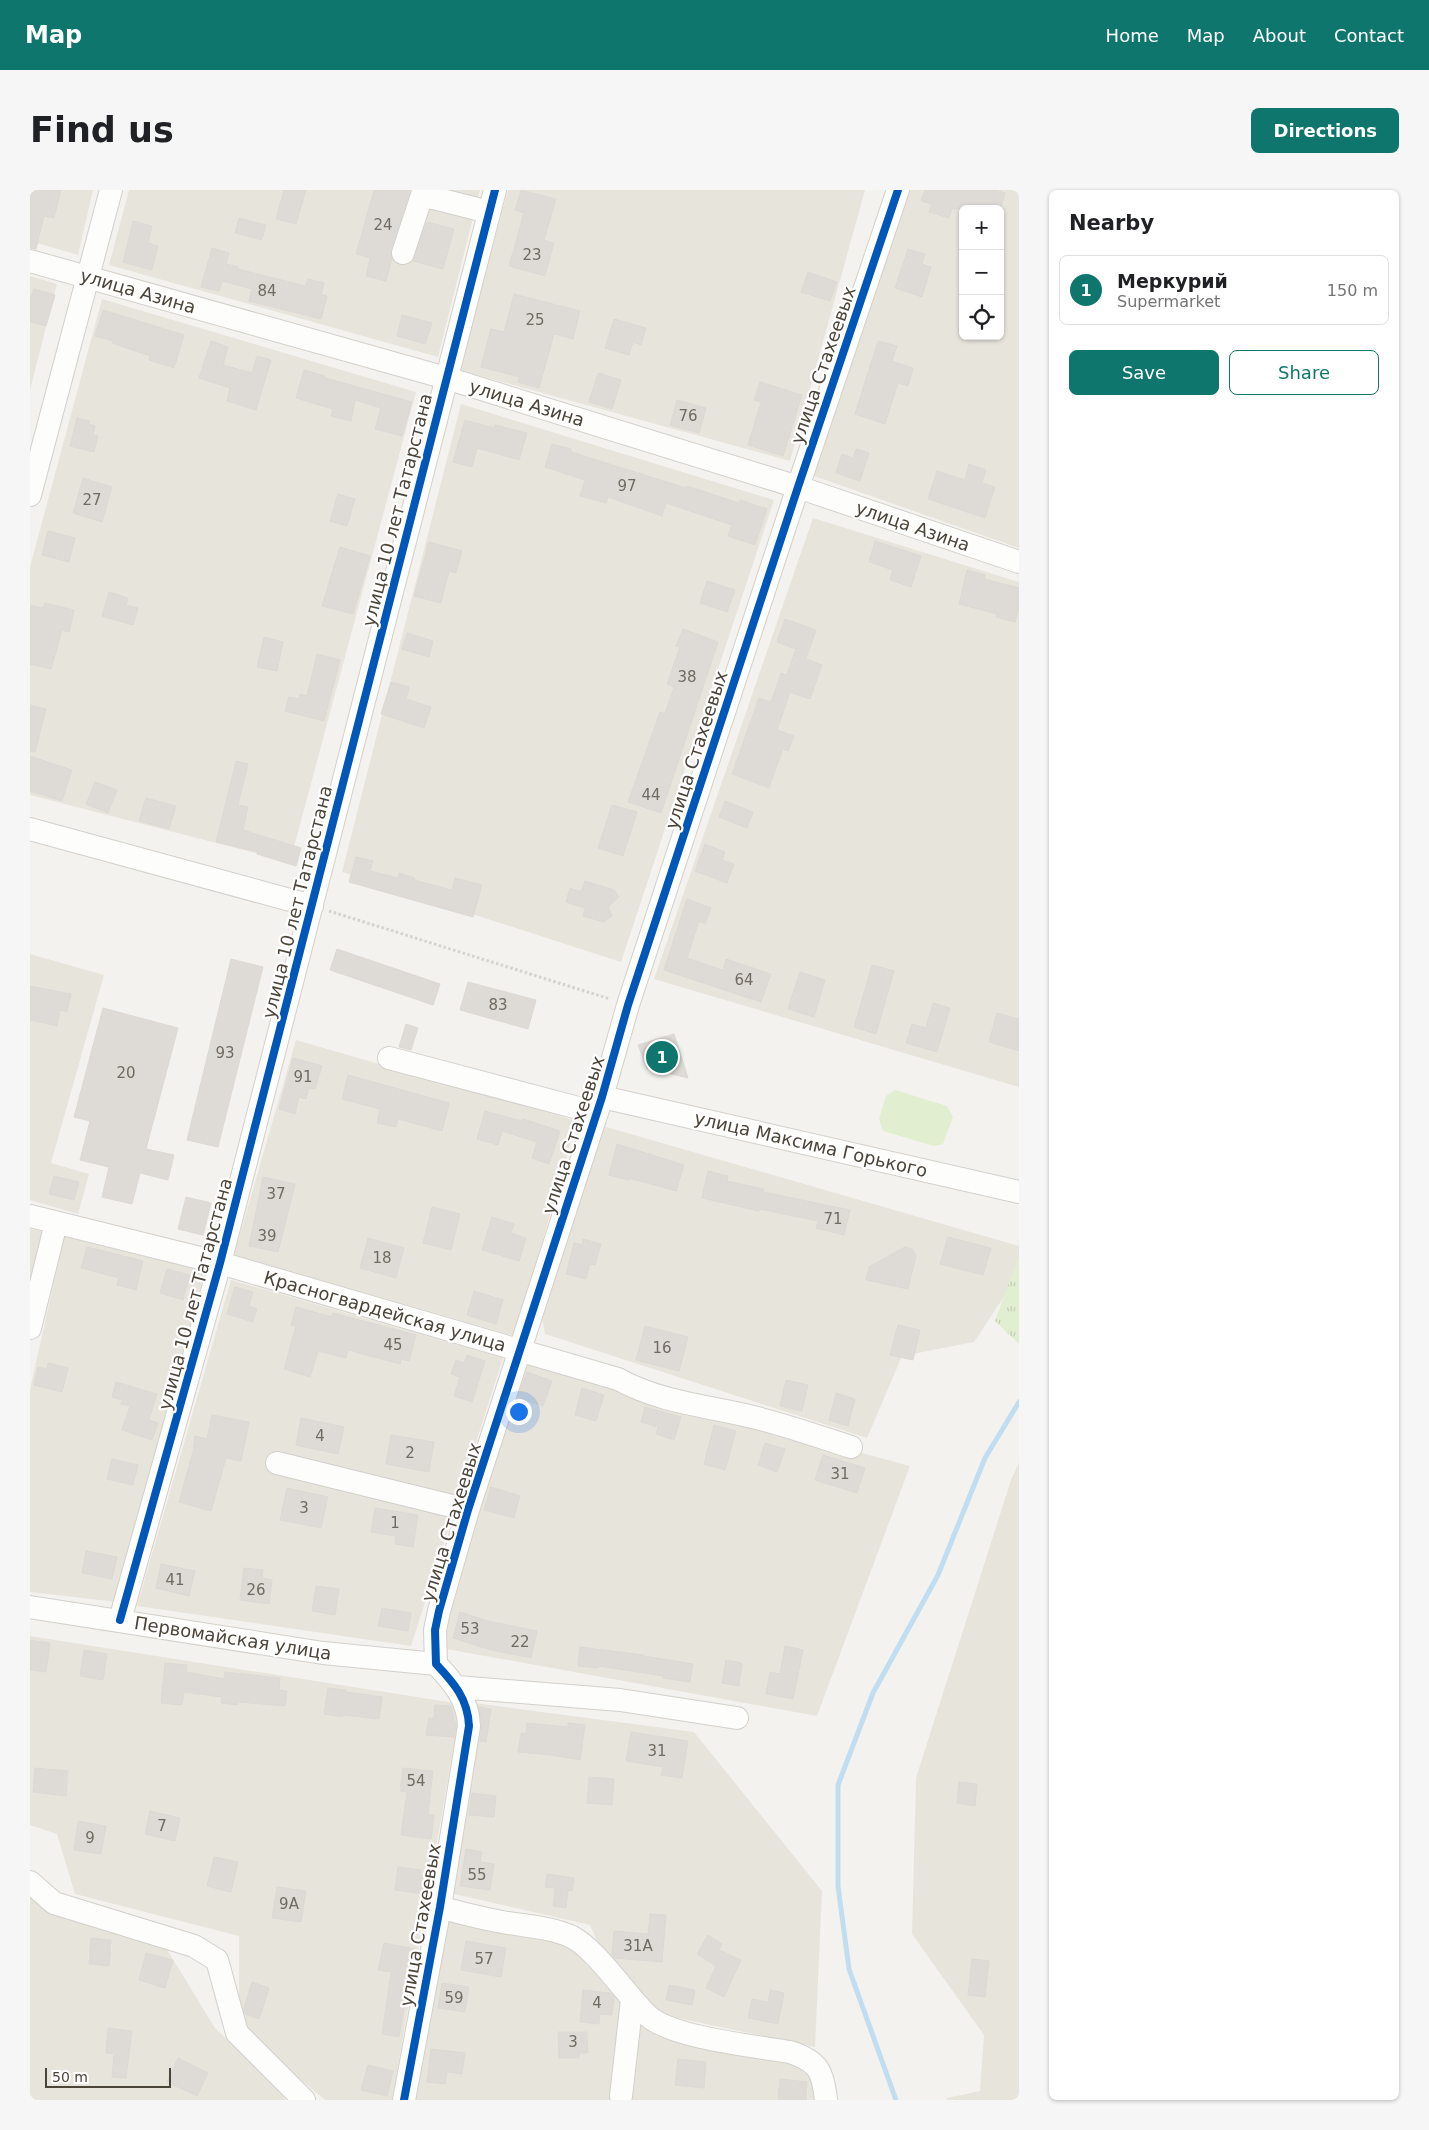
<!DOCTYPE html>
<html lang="en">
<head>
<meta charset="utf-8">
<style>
  :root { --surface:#fff; --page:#f6f6f6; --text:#202124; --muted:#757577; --line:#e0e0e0; --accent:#0f766e }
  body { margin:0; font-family:"DejaVu Sans",sans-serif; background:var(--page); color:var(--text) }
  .controls { position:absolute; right:15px; top:15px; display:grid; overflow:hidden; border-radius:8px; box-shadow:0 1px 4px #0004 }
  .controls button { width:45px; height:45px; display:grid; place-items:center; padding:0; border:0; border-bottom:1px solid var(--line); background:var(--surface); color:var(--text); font:25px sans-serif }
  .scale { position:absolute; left:15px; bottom:12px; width:126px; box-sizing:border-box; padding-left:5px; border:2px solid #4b4439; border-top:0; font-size:14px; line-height:18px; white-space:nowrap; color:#4b4439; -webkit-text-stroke:4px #fff; paint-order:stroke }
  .you { position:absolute; left:488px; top:1221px; width:18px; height:18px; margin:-12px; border:4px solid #fff; border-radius:50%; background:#1a73e8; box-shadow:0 0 0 8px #1a73e833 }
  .badge { display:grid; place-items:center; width:32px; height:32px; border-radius:50%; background:var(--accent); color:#fff; font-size:16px; font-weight:700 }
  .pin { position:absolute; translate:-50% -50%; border:2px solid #fff; box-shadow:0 1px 5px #0006 }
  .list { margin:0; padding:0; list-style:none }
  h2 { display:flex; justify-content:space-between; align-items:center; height:65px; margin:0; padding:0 20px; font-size:21px }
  h2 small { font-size:16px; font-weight:400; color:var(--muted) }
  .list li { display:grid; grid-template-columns:32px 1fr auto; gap:15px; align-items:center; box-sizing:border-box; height:70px; margin:0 10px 10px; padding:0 10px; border:1px solid var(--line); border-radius:8px }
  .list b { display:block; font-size:19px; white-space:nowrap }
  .list p { margin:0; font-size:16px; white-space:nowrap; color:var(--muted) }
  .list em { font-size:16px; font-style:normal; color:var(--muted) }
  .actions { display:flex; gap:10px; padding:15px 20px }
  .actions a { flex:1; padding:11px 0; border:1px solid var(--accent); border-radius:8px; text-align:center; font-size:18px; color:var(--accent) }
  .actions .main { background:var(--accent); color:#fff }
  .icon { flex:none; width:28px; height:28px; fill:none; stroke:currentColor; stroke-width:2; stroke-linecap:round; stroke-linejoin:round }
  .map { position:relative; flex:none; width:989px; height:1910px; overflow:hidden; border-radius:8px }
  header { display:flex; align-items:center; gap:30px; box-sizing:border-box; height:70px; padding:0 25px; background:var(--accent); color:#fff }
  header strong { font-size:24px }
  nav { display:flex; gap:28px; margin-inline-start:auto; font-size:18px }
  .intro { display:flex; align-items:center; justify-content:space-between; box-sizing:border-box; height:120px; padding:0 30px }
  h1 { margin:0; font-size:35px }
  .button { padding:12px 22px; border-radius:8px; background:var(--accent); color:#fff; font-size:18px; font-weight:700 }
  main { display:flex; gap:30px; padding:0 30px }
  aside { flex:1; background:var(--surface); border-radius:8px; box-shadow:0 1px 4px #0004 }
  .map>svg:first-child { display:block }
</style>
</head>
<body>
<header>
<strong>Map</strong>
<nav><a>Home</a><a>Map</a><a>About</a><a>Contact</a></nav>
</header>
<div class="intro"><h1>Find us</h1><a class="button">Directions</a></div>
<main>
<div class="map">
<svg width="989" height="1910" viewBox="0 0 989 1910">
  <defs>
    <pattern id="grass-tufts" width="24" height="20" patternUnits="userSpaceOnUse" patternTransform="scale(1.25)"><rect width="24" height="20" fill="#e1eecf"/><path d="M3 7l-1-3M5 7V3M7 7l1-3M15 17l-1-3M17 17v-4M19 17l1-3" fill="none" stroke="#c3cdb2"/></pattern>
  </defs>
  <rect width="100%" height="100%" fill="#f4f2ee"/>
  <path fill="#e7e4dc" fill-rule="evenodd" d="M0 0H63L48 65 0 51Z
    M99 0H450L408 167 79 75Z
    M478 0H835L760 271 429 180Z
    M877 0H989V358L784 286ZM933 19H970V146H933Z
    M0 86 27 94 0 200Z
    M72 109 386 202 260 672 0 605V377Z
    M431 214 744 310 591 772 312 682Z
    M783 328 989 392V897L624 789Z
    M0 764 74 785 21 973 59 984 48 1024 0 1010Z
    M266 850 547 931 485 1146 204 1065Z
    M573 936 989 1056V1084L944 1152 872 1166 837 1248 515 1144 511 1122Z
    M0 1039 14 1042 0 1098Z
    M35 1043 175 1080 87 1412 0 1402V1199Z
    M201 1090 473 1168 381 1456 107 1416Z
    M492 1172 880 1276 787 1526 411 1458Z
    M989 1273V1910H917V1908L950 1901 954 1845 882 1744 886 1588 981 1290Z
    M0 1446 431 1514 362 1910H295L209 1838V1746L45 1704 27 1644 0 1635Z
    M444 1513 664 1542 792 1701 785 1857 629 1824 575 1768 560 1735 420 1703Z
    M0 1704 133 1753 185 1838 255 1905V1910H0Z
    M413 1729 533 1750 623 1842 781 1879 786 1910H385Z"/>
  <path fill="url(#grass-tufts)" d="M989 1066V1154L965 1131Z"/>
  <path fill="#e1eecf" d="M865 900 917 916 923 927 913 954 904 956 853 941 849 929 856 906Z"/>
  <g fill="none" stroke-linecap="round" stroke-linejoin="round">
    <path stroke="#c0ddf1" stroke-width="5" d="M866 1910 819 1779 808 1696V1595L843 1503 908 1385 955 1268 989 1212"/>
  </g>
  <path fill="#dedbd6" stroke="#dcd9d4" d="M0 0H31L24 28 14 26 6 59 0 58Z
    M254 0H276L266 34 246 29Z
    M344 0H380L361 59 362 69 356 91 336 86 340 68 326 64Z
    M491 0 526 9 514 50 524 53 515 86 479 76 494 23 485 20Z
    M895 0H965L975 3 970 19H922L919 28 899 22 902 14 891 11Z
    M209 28 236 35 232 50 205 43Z
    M103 31 122 36 118 53 128 56 122 80 93 72Z
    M397 32 424 39 413 79 383 71Z
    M182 58 199 63 196 74 208 77V79L276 96 278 89 294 93 291 104 297 106 291 129 219 111 222 99 192 91 189 101 171 97Z
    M878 59 895 64 892 74 901 77 892 107 865 98Z
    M778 82 807 92 800 111 771 102Z
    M4 99 25 105 16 136 0 132V110Z
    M484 104 550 121 543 149 524 144 509 198 488 192 490 187 451 177 461 139 474 142Z
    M73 120 154 145 144 178 119 170 120 166 82 153 83 151 65 146Z
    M372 125 402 133 395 154 367 146Z
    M584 129 616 138 611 155 603 152 599 165 575 158Z
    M181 151 198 157 193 175 222 183 227 166 241 170 226 220 197 211 200 198 169 188Z
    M848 151 867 156 862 171 883 178 878 196 868 193 855 234 825 224Z
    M274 180 295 186V188L382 212 372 246 345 239 351 218 325 210 321 231 301 226 303 219 266 208Z
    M568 183 591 190 582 219 559 212Z
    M730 192 772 205 753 266 718 255 731 212 724 210Z
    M647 210 676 218 669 243 640 235Z
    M47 228 60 231 59 234 65 236 63 245 68 246 64 262 40 256Z
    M435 230 464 238 465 235 497 243 489 270 447 258 442 277 423 272Z
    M522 254 541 259V262L656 298 657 296 709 313 710 310 737 319 725 355 698 346 702 335 636 313 632 326 578 307 576 313 550 306 555 290 515 277Z
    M826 259 839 263 830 291 806 283 812 264 823 268Z
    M939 274 956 280 952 293 965 297 955 328 898 309 907 281 935 290Z
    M53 288 82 297 72 332 43 323Z
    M308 304 325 309 317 336 300 331Z
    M18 341 45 348 39 372 12 365Z
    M845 351 891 366 881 397 860 390 863 380 839 372Z
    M399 352 432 361 426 383 419 381 411 413 384 406Z
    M310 357 340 366 323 424 292 416Z
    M937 380 955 385 954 389 989 398V417L985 432 966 427 967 424 929 414Z
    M677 391 705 400 697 422 670 413Z
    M79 402 98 408 96 415 108 418 103 435 72 426Z
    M15 413 44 420 39 442 32 440 21 479 0 474V415L13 418Z
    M755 429 786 440 776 469 792 475 780 509 760 502 747 540 764 546 758 561 753 559 739 598 702 584 729 508 741 512 751 483 757 485 766 459 747 452Z
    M653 439 688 452 631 623 598 612 630 522 635 524 644 497 637 494 650 457 646 456Z
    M377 443 403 451 399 467 372 459Z
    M234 447 253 452 247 481 227 477Z
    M287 464 310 470 294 531 255 521 259 507 269 509 270 504 277 506Z
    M361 492 379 497 376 509 401 517 394 538 351 524Z
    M0 515 16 519 5 562 0 561Z
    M0 566 42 580 32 611 0 601Z
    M206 571 218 574 208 615 218 617 213 640 271 658 266 676 227 664 228 662 186 652Z
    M65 592 87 600 78 623 56 614Z
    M116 608 146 616 139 639 109 631Z
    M695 611 723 622 717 638 689 627Z
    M582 615 607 622 593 666 568 658Z
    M675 654 695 662 692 670 704 674 697 693 665 681Z
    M326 667 343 671 340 681 368 688 369 683 385 688 384 690 422 700 425 688 452 695 443 727 319 692Z
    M555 691 584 700 589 707 578 717 582 726 574 732 553 726 555 718 536 712 540 698 551 702Z
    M657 709 681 718 675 734 669 731 657 768 693 780 696 769 741 784 731 812 634 780Z
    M307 759 410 794 403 815 300 780Z
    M201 769 233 777 188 957 157 950Z
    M842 775 864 781 846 844 824 837Z
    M770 782 795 790 784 827 758 819Z
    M438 792 506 810 498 839 430 820Z
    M0 796 41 804 37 822 30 820 27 836 0 830Z
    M903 813 920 818 907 862 876 853 882 834 896 838Z
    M73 818 148 838 116 959 144 965 138 990 110 983 102 1014 72 1007 79 977 50 970 60 931 44 927Z
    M967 823 989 829V861L959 852Z
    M376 834 388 838 381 860 369 857Z
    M644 844 658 888 617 878 608 855Z
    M263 868 292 876 285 899 279 898 276 909 269 907 265 924 249 919Z
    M318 885 419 913 412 941 368 929 366 937 347 933 350 919 312 909Z
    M455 921 492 931 493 929 530 941 519 974 502 968 507 952 472 941 468 955 447 949Z
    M587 954 654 975 646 1001 599 988V990L579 985Z
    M678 981 698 986 697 991 734 999 733 1002 820 1020 814 1045 786 1038 788 1031 729 1019V1021L672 1008Z
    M24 986 49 992 44 1010 19 1004Z
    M233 987 265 994 248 1062 219 1056Z
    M156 1007 181 1013 173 1045 148 1039Z
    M402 1017 430 1024 421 1060 393 1053Z
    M462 1027 484 1034 481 1043 496 1048 489 1071 452 1060Z
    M918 1047 961 1058 953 1085 910 1074Z
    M338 1048 374 1058 366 1088 330 1078Z
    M553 1049 571 1054 565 1075 560 1074 556 1089 536 1084 544 1053 552 1055Z
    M57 1057 113 1071 106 1100 87 1095 89 1088 51 1078Z
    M875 1057 882 1059 886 1066 878 1099 836 1090 839 1077Z
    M137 1079 160 1085 153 1110 130 1103Z
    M205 1097 223 1102 219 1116 227 1119 223 1132 197 1124Z
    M444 1101 473 1110 466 1134 437 1125Z
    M266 1117 302 1127 303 1123 386 1145 379 1171 371 1169 370 1174 318 1160 316 1168 288 1161 280 1187 254 1179 266 1136 261 1135Z
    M868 1135 890 1140 883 1170 860 1165Z
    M615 1136 658 1147 649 1181 606 1170Z
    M437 1165 455 1171 442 1212 424 1206 430 1187 421 1184 426 1170 434 1173Z
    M18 1173 38 1178 32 1202 4 1195 8 1177 17 1179Z
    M497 1182 522 1191 513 1216 488 1207Z
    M756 1190 778 1195 772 1221 750 1216Z
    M86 1192 127 1204 119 1230 128 1233 122 1250 92 1240 100 1216 91 1214 93 1210 82 1207Z
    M552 1198 574 1205 566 1231 545 1225Z
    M806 1203 825 1209 818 1236 799 1230Z
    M615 1217 651 1227 644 1250 626 1244 628 1237 611 1232Z
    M182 1225 219 1232 211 1271 196 1268 181 1321 149 1312 163 1262 165 1246 177 1249Z
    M271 1228 314 1237 308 1264 266 1255Z
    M684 1235 706 1241 695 1280 674 1274Z
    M361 1245 404 1252 399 1282 356 1274Z
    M735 1253 755 1259 747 1282 728 1275Z
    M793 1265 835 1278 827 1303 785 1290Z
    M82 1269 108 1275 103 1295 77 1289Z
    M461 1297 490 1306 484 1328 454 1320Z
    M257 1298 298 1307 291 1338 250 1330Z
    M345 1318 388 1325 383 1357 365 1354 366 1346 341 1342Z
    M56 1361 87 1367 82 1389 52 1383Z
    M131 1374 165 1381 159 1406 126 1398Z
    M214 1378 233 1380 232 1388 242 1390 239 1414 210 1410Z
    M286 1396 309 1399 305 1425 282 1421Z
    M352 1418 381 1423 378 1441 348 1436Z
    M430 1422 458 1431 507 1441 501 1468 461 1460 423 1448Z
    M0 1450 20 1453 16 1482 0 1480Z
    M755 1456 773 1460 763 1509 736 1504 740 1482 750 1484Z
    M550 1457 614 1465V1466L663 1474 660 1492 633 1488 634 1486 569 1476 568 1478 548 1476Z
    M54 1460 77 1464 73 1490 50 1486Z
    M696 1470 712 1473 709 1496 692 1493Z
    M135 1473 157 1475 156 1482 194 1489 195 1482 250 1488 249 1500 257 1501 255 1516 208 1512V1515L191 1513 192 1507 154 1502 152 1515 131 1513Z
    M298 1498 316 1500V1502L352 1507 349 1529 313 1525V1527L294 1524Z
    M405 1515 421 1516 426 1536 424 1547 396 1545 399 1528H404Z
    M449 1517 461 1519 456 1552 450 1551 452 1535Z
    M497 1533 538 1537V1533L555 1535 550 1570 521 1565 488 1562 491 1543 496 1544Z
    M601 1542 658 1551 652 1588 631 1585 633 1577 596 1571Z
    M5 1578 38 1581 36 1606 3 1602Z
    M373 1578 403 1581 398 1625H404L401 1649 371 1645 377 1602 370 1601Z
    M559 1587 584 1589 582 1615 557 1613Z
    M929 1592 947 1594 945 1616 927 1613Z
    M442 1603 466 1606 464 1627 439 1625Z
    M120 1621 150 1628 145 1651 115 1644Z
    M48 1631 76 1636 71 1664 44 1660Z
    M436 1659 452 1662 450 1672 464 1674 460 1700 430 1696Z
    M184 1667 208 1672 201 1702 177 1696Z
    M368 1677 391 1680V1686H397L394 1704 365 1700Z
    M517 1684 544 1688 542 1701 538 1700 536 1718 523 1716 525 1698 515 1697Z
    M247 1697 276 1701 271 1732 242 1728Z
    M620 1724 636 1725 632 1772 585 1768 582 1764 584 1741 618 1744Z
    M678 1745 692 1754 689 1760 711 1770 694 1807 676 1798 686 1776 667 1764Z
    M61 1748 81 1750 79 1776 59 1774Z
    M436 1751 476 1758 471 1787 431 1780Z
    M354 1753 385 1759 369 1847 352 1844 361 1782 348 1780Z
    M116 1763 143 1770 135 1798 109 1790Z
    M942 1769 959 1771 955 1807 938 1805Z
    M222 1792 239 1798 229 1829 215 1824 214 1818Z
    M412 1793 439 1797 435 1822 408 1818Z
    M639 1795 665 1800 662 1815 636 1810Z
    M553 1800 580 1803 584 1807 582 1825 570 1824 569 1834 550 1832Z
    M740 1800 754 1803 748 1834 718 1828 722 1809 738 1812Z
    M78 1838 102 1841 96 1888 82 1887 84 1864 76 1863Z
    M528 1842H557L558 1863H549V1868H529Z
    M401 1859 435 1863 432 1884 417 1882 415 1894 397 1892Z
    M148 1868 178 1883 167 1906 137 1892Z
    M648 1869 676 1872 674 1898 645 1895Z
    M338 1875 363 1881 357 1906 331 1900Z
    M750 1889 777 1892 776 1910 748 1909Z"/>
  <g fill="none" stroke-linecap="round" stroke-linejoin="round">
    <g stroke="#d2d0cb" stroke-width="24">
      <path id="minor" d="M373 63 392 5 459 22
        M0 71 416 188 768 297 989 372
        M0 305 81 0
        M0 639 282 716
        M359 868 567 923
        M572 907 989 1002
        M0 1026 190 1073 588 1189C631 1213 680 1216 727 1228 759 1236 790 1247 821 1257
        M0 1138 26 1033
        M247 1273 438 1320
        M0 1417 293 1463 406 1474
        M90 1430 190 1073 465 0
        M427 1497 590 1510 707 1528
        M0 1692 24 1713 164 1756 187 1770 207 1843 274 1910
        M410 1717C430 1723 451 1728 472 1732 495 1736 521 1737 542 1747 567 1760 596 1805 618 1826 643 1848 725 1856 760 1862 788 1871 793 1881 796 1910
        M591 1906 602 1810
        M374 1910 410 1717 439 1536C438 1509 424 1493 406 1474L405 1440 409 1421 438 1320 572 907 598 815 768 297 868 0"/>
    </g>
    <path stroke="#d3d2cc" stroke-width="3" stroke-dasharray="2.5 2.5" stroke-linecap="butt" d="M299 721 580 809"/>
    <use href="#minor" stroke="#fdfdfc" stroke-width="22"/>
    <g stroke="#fff" stroke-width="11">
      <path id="cycleway" d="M90 1430 190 1073 465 0
        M374 1910 410 1717 439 1536C438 1509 424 1493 406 1474L405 1440 409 1421 438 1320 572 907 598 815 768 297 868 0"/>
    </g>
    <use href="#cycleway" stroke="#0057b8" stroke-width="8"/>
  </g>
  <g text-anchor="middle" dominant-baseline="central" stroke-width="4.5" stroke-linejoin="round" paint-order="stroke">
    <g font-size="15" fill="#706a61">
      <text x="353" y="35">24</text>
      <text x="502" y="65">23</text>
      <text x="237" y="101">84</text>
      <text x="505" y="130">25</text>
      <text x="658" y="226">76</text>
      <text x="597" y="296">97</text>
      <text x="62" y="310">27</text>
      <text x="657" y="487">38</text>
      <text x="621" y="605">44</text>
      <text x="714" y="790">64</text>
      <text x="468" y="815">83</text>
      <text x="195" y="863">93</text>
      <text x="96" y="883">20</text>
      <text x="273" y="887">91</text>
      <text x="246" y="1004">37</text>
      <text x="803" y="1029">71</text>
      <text x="237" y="1046">39</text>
      <text x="352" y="1068">18</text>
      <text x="363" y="1155">45</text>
      <text x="632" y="1158">16</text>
      <text x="290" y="1246">4</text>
      <text x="380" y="1263">2</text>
      <text x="810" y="1284">31</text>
      <text x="274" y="1318">3</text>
      <text x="365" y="1333">1</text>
      <text x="145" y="1390">41</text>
      <text x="226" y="1400">26</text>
      <text x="440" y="1439">53</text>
      <text x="490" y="1452">22</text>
      <text x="627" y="1561">31</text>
      <text x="386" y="1591">54</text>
      <text x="132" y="1636">7</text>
      <text x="60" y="1648">9</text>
      <text x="447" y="1685">55</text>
      <text x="259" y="1714">9А</text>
      <text x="608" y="1756">31А</text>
      <text x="454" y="1769">57</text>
      <text x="424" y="1808">59</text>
      <text x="567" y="1813">4</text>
      <text x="543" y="1852">3</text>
    </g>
    <g font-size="18" fill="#4b4439" stroke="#fff">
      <text transform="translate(108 101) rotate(16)">улица Азина</text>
      <text transform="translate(793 175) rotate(-71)">улица Стахеевых</text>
      <text transform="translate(497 213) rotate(17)">улица Азина</text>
      <text transform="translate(367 320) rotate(-76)">улица 10 лет Татарстана</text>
      <text transform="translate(883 336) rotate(19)">улица Азина</text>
      <text transform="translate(666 560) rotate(-72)">улица Стахеевых</text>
      <text transform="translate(267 712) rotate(-76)">улица 10 лет Татарстана</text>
      <text transform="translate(543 945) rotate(-72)">улица Стахеевых</text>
      <text transform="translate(781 954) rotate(13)">улица Максима Горького</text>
      <text transform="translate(165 1104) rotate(-75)">улица 10 лет Татарстана</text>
      <text transform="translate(355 1121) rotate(16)">Красногвардейская улица</text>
      <text transform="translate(421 1332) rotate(-73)">улица Стахеевых</text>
      <text transform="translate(203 1448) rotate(9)">Первомайская улица</text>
      <text transform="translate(390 1735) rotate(-80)">улица Стахеевых</text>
    </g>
  </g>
</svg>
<div class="controls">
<button>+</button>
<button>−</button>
<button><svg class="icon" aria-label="locate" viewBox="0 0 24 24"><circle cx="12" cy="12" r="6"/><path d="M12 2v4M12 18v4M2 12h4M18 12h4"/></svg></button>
</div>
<div class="scale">50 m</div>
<div class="you"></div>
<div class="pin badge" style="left:632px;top:867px">1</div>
</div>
<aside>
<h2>Nearby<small></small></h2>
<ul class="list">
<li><span class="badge">1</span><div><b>Меркурий</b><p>Supermarket</p></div><em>150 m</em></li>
</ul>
<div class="actions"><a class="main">Save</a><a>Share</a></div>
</aside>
</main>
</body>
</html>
